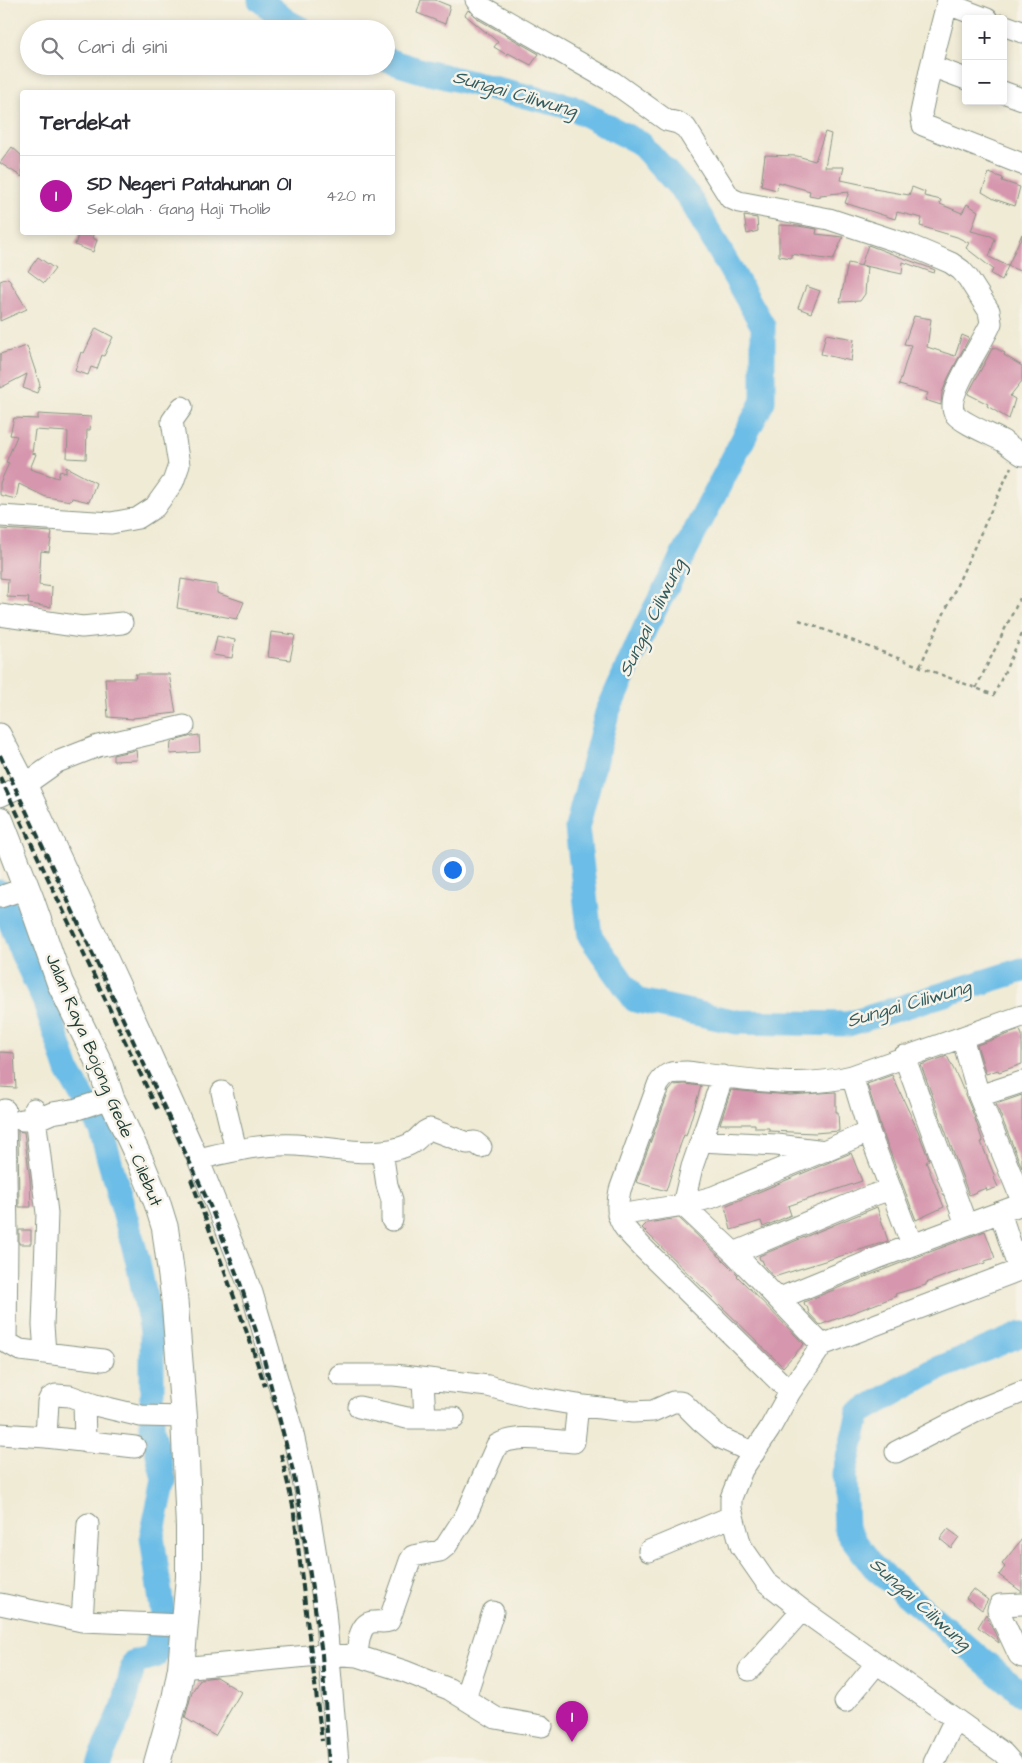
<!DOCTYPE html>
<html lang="id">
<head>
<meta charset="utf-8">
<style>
  :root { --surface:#fff; --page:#f2f2f3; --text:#2b2b33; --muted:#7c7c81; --line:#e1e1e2; --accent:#b5179e }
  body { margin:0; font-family:"Architects Daughter",sans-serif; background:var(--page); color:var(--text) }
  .controls { position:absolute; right:15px; top:15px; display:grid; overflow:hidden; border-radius:5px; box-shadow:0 2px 8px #0003 }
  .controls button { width:45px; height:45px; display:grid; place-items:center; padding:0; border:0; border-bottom:1px solid var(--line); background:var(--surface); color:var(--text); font:25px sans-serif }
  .you { position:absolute; left:452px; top:869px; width:18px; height:18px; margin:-12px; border:4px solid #fff; border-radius:50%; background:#1a73e8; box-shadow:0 0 0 8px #1a73e833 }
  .badge { display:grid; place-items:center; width:32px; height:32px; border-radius:50%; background:var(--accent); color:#fff; font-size:16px; font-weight:700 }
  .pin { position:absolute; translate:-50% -41px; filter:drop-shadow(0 1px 2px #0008) }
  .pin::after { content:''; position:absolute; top:26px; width:18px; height:15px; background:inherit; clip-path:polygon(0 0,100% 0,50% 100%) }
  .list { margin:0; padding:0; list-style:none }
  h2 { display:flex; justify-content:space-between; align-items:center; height:65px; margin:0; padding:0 20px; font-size:21px }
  h2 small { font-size:16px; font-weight:400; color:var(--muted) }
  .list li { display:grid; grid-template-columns:32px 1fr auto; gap:15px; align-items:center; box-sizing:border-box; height:80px; padding:0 20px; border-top:1px solid var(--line) }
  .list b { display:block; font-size:19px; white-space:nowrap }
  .list p { margin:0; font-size:16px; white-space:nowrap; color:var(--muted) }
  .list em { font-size:16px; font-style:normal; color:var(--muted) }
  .icon { flex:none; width:28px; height:28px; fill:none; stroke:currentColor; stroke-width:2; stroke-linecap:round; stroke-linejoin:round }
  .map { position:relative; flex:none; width:1022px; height:1763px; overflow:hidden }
  .search { position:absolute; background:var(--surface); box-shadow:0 2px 8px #0003; left:20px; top:20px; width:375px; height:55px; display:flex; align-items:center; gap:12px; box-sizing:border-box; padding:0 18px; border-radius:28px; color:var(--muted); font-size:19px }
  .panel { position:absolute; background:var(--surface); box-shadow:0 2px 8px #0003; left:20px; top:90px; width:375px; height:145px; border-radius:5px }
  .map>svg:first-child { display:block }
</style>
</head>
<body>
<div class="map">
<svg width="1022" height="1763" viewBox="0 0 1022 1763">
  <rect width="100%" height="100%" fill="#f7f3e8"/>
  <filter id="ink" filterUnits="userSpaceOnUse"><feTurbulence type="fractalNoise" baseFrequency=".02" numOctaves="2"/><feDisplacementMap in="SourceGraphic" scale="10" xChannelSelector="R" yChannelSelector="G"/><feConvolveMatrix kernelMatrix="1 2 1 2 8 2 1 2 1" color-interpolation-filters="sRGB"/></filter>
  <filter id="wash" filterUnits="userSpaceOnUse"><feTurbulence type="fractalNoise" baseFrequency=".0096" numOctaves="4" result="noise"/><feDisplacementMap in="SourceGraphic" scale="20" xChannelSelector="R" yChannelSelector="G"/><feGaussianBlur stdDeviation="1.12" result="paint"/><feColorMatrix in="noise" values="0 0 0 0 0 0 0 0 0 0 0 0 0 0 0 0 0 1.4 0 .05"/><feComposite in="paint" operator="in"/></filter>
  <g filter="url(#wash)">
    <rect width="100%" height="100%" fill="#f0ebd5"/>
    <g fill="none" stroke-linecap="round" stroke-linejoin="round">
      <path stroke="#6cbde7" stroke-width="25" d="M260 0 288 22 301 29
        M386 60 422 71 571 107 640 143 689 197 763 326V401L646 626 607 713 577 828 590 936 635 1000 737 1022 848 1024 1022 970
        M0 892 22 953 45 1002 68 1071 101 1130 137 1258 152 1331V1428L164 1480 152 1536 163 1616 155 1656 134 1662 124 1706 98 1763
        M1022 1334 935 1370 859 1413 844 1474 846 1530 874 1567 1022 1694"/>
    </g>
    <g id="blocks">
      <path fill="#d696ad" d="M421 0H435L450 6 445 24 417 13Z
        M468 10 476 18 539 54 531 65 508 53 507 55 494 47 498 42 465 15Z
        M825 132 831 134 825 167H844L841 180 874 187V189L880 190 909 195 912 187 925 192 924 196 941 200 940 204 962 213 967 204 978 211 971 231 991 236 995 239 989 257 1008 266 1002 280 991 274 993 269 966 248 969 243 957 237 920 226 922 218 897 212 895 219 845 203 849 192 820 195V197L809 195 810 191 778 182 777 190 761 186 765 155 797 156 815 161Z
        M12 147 22 156V177L0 163Z
        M989 173 1003 178 1002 181 1020 187 1015 206 994 199 982 192Z
        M744 216 757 218 758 231 747 234Z
        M779 225 798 226 817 229 816 234 843 237 833 260 791 254V258L779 256Z
        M79 232H94L92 238 97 240 93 252 75 245Z
        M1022 234V272L1008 266Z
        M868 245 930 268 935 270 934 273 903 262 902 274 861 265Z
        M38 257 55 269 44 283 28 271Z
        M848 263 867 267 865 294 860 301 840 302Z
        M8 278 27 309 0 321V281Z
        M806 286 820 291 811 313 798 308Z
        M914 316 931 319 927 347 955 356 962 335 969 338 948 378 942 393 941 405 925 400 928 393 899 385 911 345 904 344Z
        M96 328 113 337 104 356 102 355 97 369 91 367 88 375 75 371 81 352 84 353Z
        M826 334 854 339 851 361 821 354Z
        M27 346 40 385 37 393 23 388 27 374 0 388V354Z
        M993 347 1005 353 1004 355 1022 366V381L1010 396 1015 399 1009 419 987 406 988 404 968 394Z
        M38 414 91 417 90 430H87L86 459 67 458 68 432 35 430 32 453 36 454 30 469 58 478 60 471 66 473V467L96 483 89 502 72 498 71 501 46 497 19 484 16 499 0 495V483L9 463 6 462 17 436 10 435 14 418 38 419Z
        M0 529 52 532 49 552 41 551 39 585 52 587 51 607 28 604 29 598 7 597 8 579 0 578Z
        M181 579 217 585V593L244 602 237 619 177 608Z
        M271 632 295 635 290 660 268 657Z
        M217 636 235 640 232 658 213 655Z
        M135 674H169L176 713 133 718V719L108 717 105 678H136Z
        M199 735 200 752 170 754 171 742 192 736Z
        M136 750 137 760 113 761V755Z
        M1020 1030 1022 1035V1064L999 1072 998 1070 986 1074 977 1045Z
        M0 1052 14 1053 16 1088 0 1087Z
        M947 1056 959 1080 974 1116 983 1142H981L995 1177 994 1178 998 1187 987 1191 986 1188 969 1195 921 1065Z
        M892 1075 918 1131 929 1160 926 1162 944 1207 916 1220 881 1128 867 1084Z
        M685 1084 701 1086 686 1136 684 1135 679 1149 666 1191 636 1182 669 1091 674 1085Z
        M731 1090 790 1095 836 1092V1112H838L839 1131 815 1133 769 1131V1128H755V1124H720Z
        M1022 1095V1168L996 1104Z
        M18 1131 24 1132 30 1180 31 1207H19Z
        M851 1153 862 1181 788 1206 791 1215 763 1227 761 1221 731 1230 725 1206Z
        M877 1207 888 1241 774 1277 765 1267 762 1260H760L759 1256Z
        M679 1218 724 1261 738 1275 737 1276 804 1344 783 1367 642 1228 647 1223Z
        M19 1230H31V1244H19Z
        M985 1231 995 1258 985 1261V1263L947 1275 926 1283V1285L895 1294 896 1296 881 1302 820 1325 809 1313 807 1306H805L804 1302 880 1271Z
        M948 1529 959 1537 951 1548 940 1539Z
        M1022 1539V1592L999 1575 1005 1567 1002 1564Z
        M973 1589 988 1600 982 1610 966 1598Z
        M986 1614 999 1642V1643L978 1627Z
        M216 1677 241 1692 215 1736 185 1718 192 1692 200 1679Z"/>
    </g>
  </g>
  <g filter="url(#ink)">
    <use href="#blocks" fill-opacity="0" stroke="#889484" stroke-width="1"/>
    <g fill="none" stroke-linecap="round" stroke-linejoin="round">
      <g stroke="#889484" stroke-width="23">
        <path id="minor" d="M476 0 482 7 613 82 666 120 678 123 686 128 730 198 739 202 829 219 911 246 935 256 951 263 961 270 968 278 989 311 991 323C984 342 943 397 955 414 962 423 992 435 1003 441 1009 446 1016 450 1022 455
          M948 0 931 66 921 113 923 125 1022 164
          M948 4 987 19
          M1003 25 1022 32
          M931 66 966 79
          M1003 92 1022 99
          M0 516 111 523 138 518 155 507 173 482 179 465 172 421 182 407
          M0 615 82 627 122 623
          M0 734 26 784 119 984 198 1159 252 1293 292 1430 306 1494 325 1611 338 1763
          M0 796 26 784 57 762 98 746 184 726
          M0 897 27 888
          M962 1037 979 1096 1022 1201
          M904 1056 966 1224
          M852 1076 869 1132 912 1245
          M222 1092 236 1150
          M979 1096 1022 1082
          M34 1109 47 1213 43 1325 45 1353
          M5 1110 7 1237 6 1342 20 1350 103 1360
          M22 1120H36L52 1113 77 1109 111 1098
          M701 1141 723 1076
          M382 1151 387 1185 392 1200V1220
          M198 1159C230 1152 263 1143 296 1145 325 1147 354 1154 383 1151 393 1150 408 1147 416 1140 421 1136 423 1131 430 1129L467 1143 475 1142 481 1147
          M1000 1212 1019 1270
          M618 1215 683 1205 713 1197 869 1132
          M734 1253 865 1198 891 1189
          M778 1299 875 1259 1022 1204
          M822 1345 734 1253 683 1205 692 1167 701 1141 777 1145 825 1151
          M340 1375H394L488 1386 530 1397 584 1406 633 1412 653 1411 673 1402H679L683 1403 701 1421 721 1438 754 1453
          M423 1380 425 1418
          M790 1392 643 1248C623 1227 613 1220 620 1190L658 1085C666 1072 671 1072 686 1072 740 1078 799 1090 852 1076L1022 1016
          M84 1401 85 1442
          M359 1407 407 1418H454
          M0 1434 46 1437 135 1447
          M46 1437 48 1402 50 1398 56 1395 70 1396 95 1405 141 1416 184 1417
          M896 1452 975 1411 1022 1392
          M649 1551 733 1516
          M0 1604 82 1621 184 1625
          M1022 1604 1000 1605 998 1610 1019 1655 1022 1657
          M82 1621 88 1524
          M357 1656C358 1645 359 1623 373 1622 379 1621 384 1623 389 1621L410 1561 413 1556 440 1551 446 1546 466 1515 497 1445C518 1433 550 1441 574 1442L578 1405
          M181 1668 329 1654 357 1656 404 1671 449 1689 496 1718 542 1726
          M749 1670 802 1610
          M465 1698 493 1612
          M845 1702 877 1663
          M934 1763 955 1719
          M1012 1763 1003 1753 802 1610 766 1582 741 1546 731 1509V1498L742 1470 769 1430 790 1392 822 1345 1022 1269"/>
      </g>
      <g stroke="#889484" stroke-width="28">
        <path id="major" d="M0 820 31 900 60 983 101 1067 111 1098 140 1160 157 1202 165 1228 174 1295 184 1417 189 1527V1577L181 1668 175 1699 157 1763"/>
      </g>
      <path stroke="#889484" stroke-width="2.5" stroke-dasharray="4 4" stroke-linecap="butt" d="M799 620 994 695 1022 634
        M920 666 1011 467
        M976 688 1022 594"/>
      <use href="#minor" stroke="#fff" stroke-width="21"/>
      <use href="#major" stroke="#fff" stroke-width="26"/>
      <path stroke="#1f3d34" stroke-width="4" stroke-dasharray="8 4" stroke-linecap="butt" d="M0 755 211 1208 240 1283 259 1340 293 1471 300 1508 322 1654 329 1763
        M0 777 157 1109
        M191 1179 250 1341 265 1386
        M281 1454 293 1506 322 1741"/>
    </g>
  </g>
  <g text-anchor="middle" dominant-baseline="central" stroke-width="5" stroke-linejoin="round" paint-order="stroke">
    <g font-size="18" fill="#1f3d34" stroke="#f7f3e8">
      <text transform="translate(104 1080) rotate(67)">Jalan Raya Bojong Gede - Cilebut</text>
    </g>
    <g font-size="19" font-style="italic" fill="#325d61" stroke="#f7f3e8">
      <text transform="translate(515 94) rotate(16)">Sungai Ciliwung</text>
      <text transform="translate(652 618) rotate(-64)">Sungai Ciliwung</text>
      <text transform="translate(909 1004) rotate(-16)">Sungai Ciliwung</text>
      <text transform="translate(920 1604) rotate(42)">Sungai Ciliwung</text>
    </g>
  </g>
</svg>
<div class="controls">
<button>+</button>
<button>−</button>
</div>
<div class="you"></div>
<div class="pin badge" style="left:572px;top:1742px">1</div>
<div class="search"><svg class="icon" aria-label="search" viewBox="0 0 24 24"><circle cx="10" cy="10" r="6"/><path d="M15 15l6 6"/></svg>Cari di sini</div>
<section class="panel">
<h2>Terdekat<small></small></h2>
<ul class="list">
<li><span class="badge">1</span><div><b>SD Negeri Patahunan 01</b><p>Sekolah · Gang Haji Tholib</p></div><em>420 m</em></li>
</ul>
</section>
</div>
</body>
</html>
